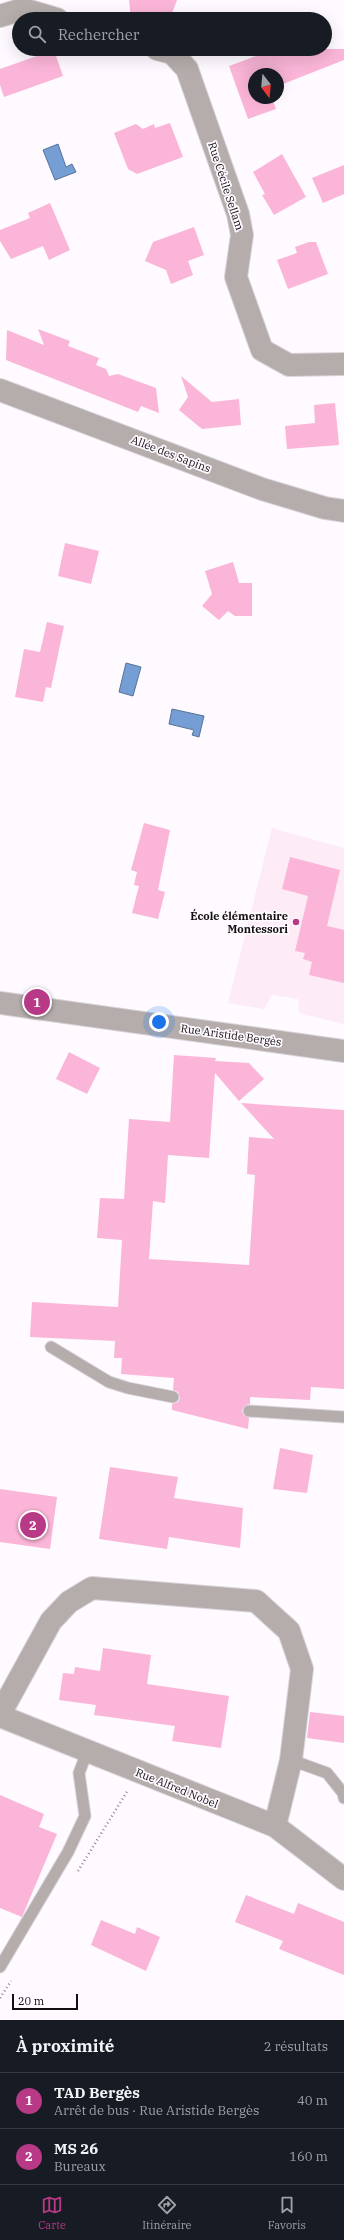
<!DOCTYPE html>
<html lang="fr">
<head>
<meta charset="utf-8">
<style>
  :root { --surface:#171b24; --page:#20242c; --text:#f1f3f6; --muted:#9ea1a6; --line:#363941; --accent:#b83985 }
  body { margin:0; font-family:"IBM Plex Serif",serif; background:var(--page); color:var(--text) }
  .compass { position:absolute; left:248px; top:68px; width:36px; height:36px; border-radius:50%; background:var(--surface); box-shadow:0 4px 16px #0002; rotate:164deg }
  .scale { position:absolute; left:12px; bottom:10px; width:66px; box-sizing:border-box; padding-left:4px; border:2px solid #120e12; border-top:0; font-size:11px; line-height:14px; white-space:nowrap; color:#120e12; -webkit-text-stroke:3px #fefaff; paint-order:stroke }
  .you { position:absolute; left:159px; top:1022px; width:14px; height:14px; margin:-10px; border:3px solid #fff; border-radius:50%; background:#1a73e8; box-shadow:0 0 0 6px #1a73e833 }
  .badge { display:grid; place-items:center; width:26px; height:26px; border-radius:50%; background:var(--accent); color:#fff; font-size:13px; font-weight:700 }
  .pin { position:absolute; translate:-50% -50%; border:2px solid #fff; box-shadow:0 1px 4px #0006 }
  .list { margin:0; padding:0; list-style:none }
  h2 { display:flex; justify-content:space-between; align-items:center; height:52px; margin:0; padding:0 16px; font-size:17px }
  h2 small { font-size:13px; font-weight:400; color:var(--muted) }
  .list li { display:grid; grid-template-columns:26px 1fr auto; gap:12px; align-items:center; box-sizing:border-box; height:56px; padding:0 16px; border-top:1px solid var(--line) }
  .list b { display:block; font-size:15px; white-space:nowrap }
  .list p { margin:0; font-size:13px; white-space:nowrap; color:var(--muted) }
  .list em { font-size:13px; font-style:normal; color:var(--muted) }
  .icon { flex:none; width:22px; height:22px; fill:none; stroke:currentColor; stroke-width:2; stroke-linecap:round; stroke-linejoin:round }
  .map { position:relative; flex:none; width:344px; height:2020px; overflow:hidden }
  .search { position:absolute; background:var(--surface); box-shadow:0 4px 16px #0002; left:12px; right:12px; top:12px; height:44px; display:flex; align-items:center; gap:10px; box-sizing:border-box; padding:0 14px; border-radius:22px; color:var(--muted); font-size:15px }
  .sheet { height:164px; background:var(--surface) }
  nav { display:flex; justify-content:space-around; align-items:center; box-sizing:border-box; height:56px; border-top:1px solid var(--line); background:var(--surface); font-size:11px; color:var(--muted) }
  nav a { display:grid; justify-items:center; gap:2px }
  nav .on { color:var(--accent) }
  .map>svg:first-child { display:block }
</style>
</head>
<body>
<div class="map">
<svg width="344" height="2020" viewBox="0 0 344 2020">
  <rect width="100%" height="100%" fill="#fefaff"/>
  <path fill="#fdebf6" d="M272 828 344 848V1024L299 1013 298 999 272 995 264 1009 228 1003Z"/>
  <path fill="#759ed4" stroke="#57739a" d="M58 144 66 167 72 164 76 172 55 180 43 150Z
    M126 663 141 667 133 696 119 692Z
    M172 709 204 716 199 737 192 735 194 730 169 724Z"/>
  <path fill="#fbb5d8" d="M129 0H177L170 19H131Z
    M275 49H344V60L278 86V74H254V98H272L276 109 248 119 229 66Z
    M54 50 63 76 4 97 0 85V69Z
    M170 123 183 157 137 174 128 169 114 133 136 124 143 129 154 124 155 128Z
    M282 154 306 197 274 215 262 195 265 194 253 172Z
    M344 165V194L323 203 312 178Z
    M50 203 70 250 49 260 43 246 11 259 0 241V230L30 218 28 213Z
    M194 227 204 255 188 261 193 275 171 284 166 270 145 261 153 242Z
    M309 242H316L328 274 288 289 277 260 297 253 295 247Z
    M38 329 70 341 68 346 99 358 96 365 106 369 109 376 118 374 156 388 159 413 141 406 138 412 6 360 7 330 44 345Z
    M181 376 212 402 239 399 241 425 202 429 179 410 188 397Z
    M335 403 339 445 287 449 285 426 315 423 314 405Z
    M65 543 99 551 91 584 58 576Z
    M233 562 239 583H252V616H235L228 611 219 620 202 606 212 594 205 571Z
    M47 622 64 626 51 688 46 687 43 702 15 697 24 649 40 652Z
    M144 823 170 830 158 890 165 892 158 919 132 913 139 886 134 885 137 872 131 870Z
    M290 857 340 870 327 926 344 930V983L309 975 312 962 303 959 305 953 295 951 308 896 282 889Z
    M69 1052 100 1068 87 1094 56 1079Z
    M174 1055 216 1058 215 1061 249 1063 264 1079 239 1101 215 1073 209 1158 168 1155 165 1203 153 1201 149 1259 249 1265 255 1175 247 1174 249 1137 274 1139 241 1103 344 1110V1389L311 1387 310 1400 250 1397V1404L246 1405 242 1410 243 1414 249 1418 248 1429 172 1410V1404L178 1402 180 1398 178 1392 173 1390 174 1378 121 1374 122 1358H114L115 1341 30 1337 32 1302 118 1307 122 1240 97 1238 100 1198 124 1199 129 1119 170 1122Z
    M280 1448 313 1455 307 1493 273 1489Z
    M110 1467 178 1477 174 1498 243 1508 240 1548 169 1537 167 1549 99 1539Z
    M0 1489 57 1497 50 1549 0 1542Z
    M103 1648 151 1655 147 1684 229 1696 221 1748 172 1741 175 1726 94 1715 96 1705 59 1700 63 1673 74 1674 75 1667 100 1671Z
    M310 1712 344 1716V1743L307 1738Z
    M0 1795 44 1814 39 1827 57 1834 22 1917 0 1908Z
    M246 1895 294 1914 298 1903 344 1922V1975L279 1949 283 1941 235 1922Z
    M101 1920 135 1934 137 1927 160 1937 146 1971 91 1945Z"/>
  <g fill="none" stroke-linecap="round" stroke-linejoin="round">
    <g stroke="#d8d4d9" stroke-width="13">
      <path id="service" d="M51 1347 109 1382 128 1388 173 1397
        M249 1411 344 1417
        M291 1760 327 1773 343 1793 344 1798
        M0 1967 68 1852 85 1816 79 1773 87 1752"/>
    </g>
    <g stroke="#d8d4d9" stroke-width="24">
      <path id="minor" d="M0 16 23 9 57 19
        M157 49 172 53 187 69 238 214 242 235 236 277 262 350 289 365 344 364
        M0 390 262 489 325 508 344 511
        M0 1003 344 1051
        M0 1714 51 1621 69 1602 92 1588 256 1601 289 1631 302 1669 291 1760 275 1826
        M0 1716 275 1826 344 1879"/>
    </g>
    <path stroke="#8c888d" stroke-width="2.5" stroke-dasharray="1 3" stroke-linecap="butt" d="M78 1871 128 1790
      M0 1998 11 1981"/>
    <use href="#service" stroke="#b5adac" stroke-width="11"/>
    <use href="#minor" stroke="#b5adac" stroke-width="22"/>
  </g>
  <circle fill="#b83985" stroke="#fefaff" stroke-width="1.5" cx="296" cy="922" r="4"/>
  <g text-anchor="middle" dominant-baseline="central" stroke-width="3.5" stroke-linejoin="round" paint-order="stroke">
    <g font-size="11" fill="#120e12" stroke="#fefaff">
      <text transform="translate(226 186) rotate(72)">Rue Cécile Sellam</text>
      <text transform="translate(171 454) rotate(21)">Allée des Sapins</text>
      <text transform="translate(231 1035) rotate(8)">Rue Aristide Bergès</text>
      <text transform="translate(177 1788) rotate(22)">Rue Alfred Nobel</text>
    </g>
    <g font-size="11" font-weight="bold" fill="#120e12" stroke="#fefaff" text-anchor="end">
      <text x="288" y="916">École élémentaire<tspan x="288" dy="13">Montessori</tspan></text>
    </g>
  </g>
</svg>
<svg class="compass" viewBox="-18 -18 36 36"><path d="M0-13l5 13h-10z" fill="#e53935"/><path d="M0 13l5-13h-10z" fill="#9ea1a6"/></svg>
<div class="scale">20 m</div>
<div class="you"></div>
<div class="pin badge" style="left:37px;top:1002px">1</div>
<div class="pin badge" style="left:33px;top:1525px">2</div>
<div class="search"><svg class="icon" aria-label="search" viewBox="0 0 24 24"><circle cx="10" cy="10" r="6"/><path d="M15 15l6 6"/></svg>Rechercher</div>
</div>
<section class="sheet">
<h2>À proximité<small>2 résultats</small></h2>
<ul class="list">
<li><span class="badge">1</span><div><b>TAD Bergès</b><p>Arrêt de bus · Rue Aristide Bergès</p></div><em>40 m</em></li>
<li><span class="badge">2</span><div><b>MS 26</b><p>Bureaux</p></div><em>160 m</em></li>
</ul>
</section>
<nav>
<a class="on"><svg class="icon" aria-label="map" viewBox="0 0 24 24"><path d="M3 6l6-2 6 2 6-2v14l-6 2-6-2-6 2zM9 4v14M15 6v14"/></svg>Carte</a>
<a><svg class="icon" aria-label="directions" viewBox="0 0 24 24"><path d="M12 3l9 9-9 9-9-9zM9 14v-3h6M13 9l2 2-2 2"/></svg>Itinéraire</a>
<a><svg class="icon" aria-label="saved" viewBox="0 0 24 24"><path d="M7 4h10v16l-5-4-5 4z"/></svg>Favoris</a>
</nav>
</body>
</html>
